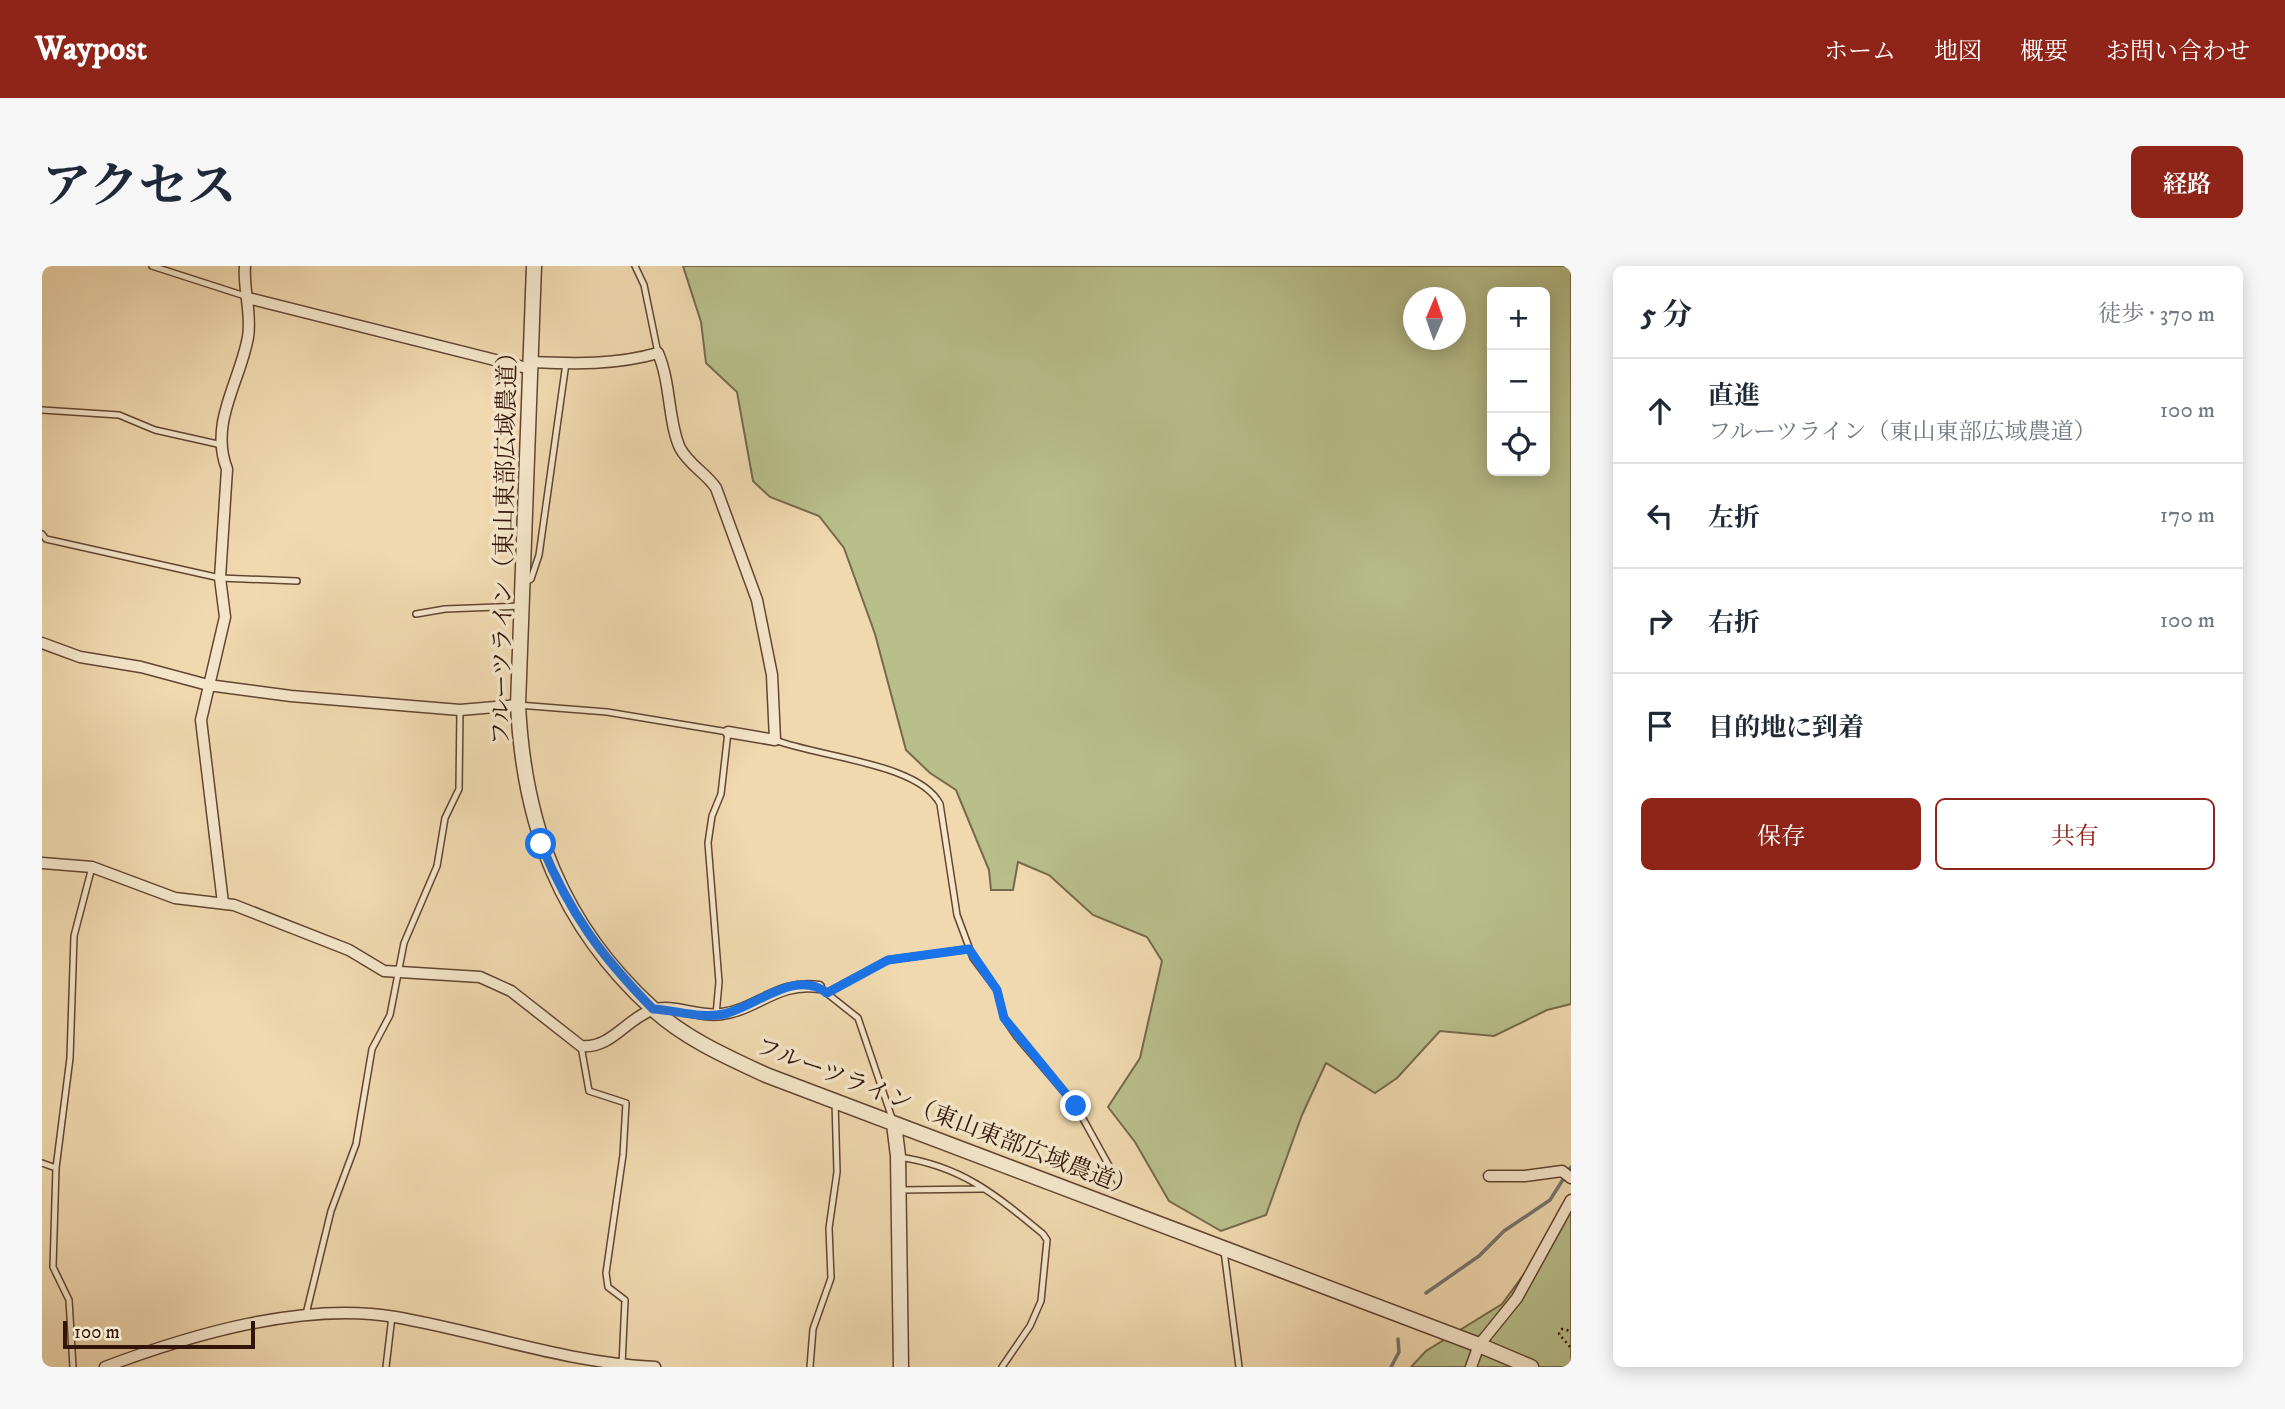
<!DOCTYPE html>
<html lang="ja">
<head>
<meta charset="utf-8">
<style>
  :root { --surface:#fff; --page:#f6f6f7; --text:#1f2937; --muted:#747a83; --line:#e0e1e3; --accent:#8f2418 }
  body { margin:0; font-family:"IM FELL DW Pica","Noto Serif JP",serif; background:var(--page); color:var(--text) }
  .controls { position:absolute; right:21px; top:21px; display:grid; overflow:hidden; border-radius:10px; box-shadow:0 4px 18px #0003 }
  .controls button { width:63px; height:63px; display:grid; place-items:center; padding:0; border:0; border-bottom:2px solid var(--line); background:var(--surface); color:var(--text); font:35px sans-serif }
  .compass { position:absolute; left:1361px; top:21px; width:63px; height:63px; border-radius:50%; background:var(--surface); box-shadow:0 4px 18px #0003; rotate:2deg }
  .scale { position:absolute; left:21px; bottom:18px; width:192px; box-sizing:border-box; padding-left:7px; border:4px solid #331408; border-top:0; font-size:19px; line-height:24px; white-space:nowrap; color:#331408; -webkit-text-stroke:5px #f5e6cb; paint-order:stroke }
  .stop { position:absolute; width:21px; height:21px; margin:-16px; border:5px solid #1a73e8; border-radius:50%; background:#fff }
  .stop.end { background:#1a73e8; border-color:#fff; box-shadow:0 2px 7px #0008 }
  .list { margin:0; padding:0; list-style:none }
  h2 { display:flex; justify-content:space-between; align-items:center; height:91px; margin:0; padding:0 28px; font-size:30px }
  h2 small { font-size:23px; font-weight:400; color:var(--muted) }
  .list li { display:grid; grid-template-columns:46px 1fr auto; gap:21px; align-items:center; box-sizing:border-box; height:105px; padding:0 28px; border-top:2px solid var(--line) }
  .list b { display:block; font-size:26px; white-space:nowrap }
  .list p { margin:0; font-size:23px; white-space:nowrap; color:var(--muted) }
  .list em { font-size:23px; font-style:normal; color:var(--muted) }
  .actions { display:flex; gap:14px; padding:21px 28px }
  .actions a { flex:1; padding:16px 0; border:2px solid var(--accent); border-radius:10px; text-align:center; font-size:24px; color:var(--accent) }
  .actions .main { background:var(--accent); color:#fff }
  .icon { flex:none; width:38px; height:38px; fill:none; stroke:currentColor; stroke-width:2; stroke-linecap:round; stroke-linejoin:round }
  .map { position:relative; flex:none; width:1529px; height:1101px; overflow:hidden; border-radius:10px }
  header { display:flex; align-items:center; gap:42px; box-sizing:border-box; height:98px; padding:0 35px; background:var(--accent); color:#fff }
  header strong { font-size:33px }
  nav { display:flex; gap:38px; margin-inline-start:auto; font-size:24px }
  .intro { display:flex; align-items:center; justify-content:space-between; box-sizing:border-box; height:168px; padding:0 42px }
  h1 { margin:0; font-size:49px }
  .button { padding:18px 32px; border-radius:10px; background:var(--accent); color:#fff; font-size:24px; font-weight:700 }
  main { display:flex; gap:42px; padding:0 42px }
  aside { flex:1; background:var(--surface); border-radius:10px; box-shadow:0 4px 18px #0003 }
  .map>svg:first-child { display:block }
</style>
</head>
<body>
<header>
<strong>Waypost</strong>
<nav><a>ホーム</a><a>地図</a><a>概要</a><a>お問い合わせ</a></nav>
</header>
<div class="intro"><h1>アクセス</h1><a class="button">経路</a></div>
<main>
<div class="map">
<svg width="1529" height="1101" viewBox="0 0 1529 1101">
  <rect width="100%" height="100%" fill="#f0d9af"/>
  <filter id="stains"><feTurbulence type="fractalNoise" baseFrequency=".00286" numOctaves="4"/><feColorMatrix values="0 0 0 0 .2 0 0 0 0 .09 0 0 0 0 .02 0 0 0 .5 -.17"/></filter>
  <radialGradient id="worn" r=".72"><stop offset=".6" stop-color="#630" stop-opacity="0"/><stop offset="1" stop-color="#630" stop-opacity=".3"/></radialGradient>
  <path fill="#b8bf8b" stroke="#766a4a" stroke-width="2" fill-rule="evenodd" d="M641 0H1529V738L1505 744 1452 770 1398 765 1355 812 1333 827 1284 797 1260 849 1224 949 1179 965 1127 935 1093 876 1066 841 1098 792 1120 695 1105 671 1051 649 1007 609 976 596 971 624H949L947 604 914 524 888 507 864 484 833 368 802 282 777 250 728 231 711 215 695 126 664 97 659 56ZM1450 26H1503V205H1450ZM1372 32H1414V74H1372Z
    M1529 944V1101H1369L1384 1085 1460 1038Z"/>
  <g fill="none" stroke-linecap="round" stroke-linejoin="round">
    <path stroke="#747671" stroke-width="3.5" d="M1384 1027 1437 990 1462 965 1508 934 1529 901
      M1349 1101 1357 1086 1356 1073"/>
    <g stroke="#624532" stroke-width="8">
      <path id="service" d="M110 0 203 30
        M593 0 602 19 616 87
        M0 144 77 149 113 164 180 179
        M0 268 4 273 178 312 255 315
        M482 317 489 313 497 289 524 97
        M374 348 403 343 479 340
        M476 439 565 446 686 466 679 528 670 550 666 577 677 716 674 749
        M733 474C776 491 877 497 898 538L915 649 931 692 955 724 962 752 975 771 1034 840 1076 916
        M777 721 816 752 851 855
        M784 727 846 694 927 683
        M539 780 547 825 584 837 581 889 564 1007 566 1021 583 1034 580 1099
        M857 891C920 900 954 929 1001 968L1005 974 999 1035 988 1060 960 1101
        M0 897 14 902
        M859 924 940 923
        M1182 985 1197 1101
        M264 1048 289 945 314 878 330 783 348 749 362 677 395 600 403 552 417 523 418 444
        M31 1101 27 1034 11 1001 14 902 28 792 32 670 50 601
        M344 1101 350 1050
        M768 1101 771 1063 789 1012 787 962 795 906 793 835"/>
    </g>
    <g stroke="#624532" stroke-width="13">
      <path id="minor" d="M206 32 489 103
        M490 96C533 98 574 99 616 87 629 117 626 156 638 182 647 199 664 207 674 222L715 334 730 409 733 474 686 466
        M0 377 38 391 99 401 166 419 249 430 418 444 476 439
        M0 597 50 601 133 632 192 639 307 684 342 705 438 711 469 725 539 780C569 783 584 753 610 744 631 737 658 752 680 748 716 743 736 715 777 721
        M181 637 159 454 183 351 178 312 185 203C167 157 198 116 206 71 210 47 201 24 203 0
        M1447 910H1483L1520 905 1529 912
        M63 1101C148 1069 261 1035 353 1051 440 1066 524 1097 613 1101
        M1429 1101 1437 1079 1475 1032 1529 934"/>
    </g>
    <g stroke="#624532" stroke-width="17">
      <path id="tertiary" d="M492 0 476 439C482 560 519 659 610 742 642 772 685 791 724 809L1437 1079 1489 1101
        M852 858 856 890 859 1101"/>
    </g>
    <path stroke="#331408" stroke-width="2.5" stroke-dasharray="2 3.5" stroke-linecap="butt" d="M1528 1081 1517 1068 1520 1063 1529 1065"/>
    <use href="#service" stroke="#f5e6cb" stroke-width="5"/>
    <use href="#minor" stroke="#f5e6cb" stroke-width="10"/>
    <use href="#tertiary" stroke="#f5e6cb" stroke-width="14"/>
  </g>
  <g fill="none" stroke-linecap="round" stroke-linejoin="round">
    <path stroke="#1a73e8" stroke-width="9" d="M499 578C528 648 559 690 611 743 633 744 660 753 682 748 714 741 753 702 785 727L846 694 927 683 955 724 962 752 1034 840"/>
  </g>
  <g text-anchor="middle" dominant-baseline="central" stroke-width="7" stroke-linejoin="round" paint-order="stroke">
    <g font-size="24" fill="#331408" stroke="#f5e6cb">
      <text transform="translate(463 277) rotate(-89)">フルーツライン（東山東部広域農道）</text>
      <text transform="translate(904 852) rotate(21)">フルーツライン（東山東部広域農道）</text>
    </g>
  </g>
  <rect width="100%" height="100%" filter="url(#stains)"/>
  <rect width="100%" height="100%" fill="url(#worn)"/>
</svg>
<div class="controls">
<button>+</button>
<button>−</button>
<button><svg class="icon" aria-label="locate" viewBox="0 0 24 24"><circle cx="12" cy="12" r="6"/><path d="M12 2v4M12 18v4M2 12h4M18 12h4"/></svg></button>
</div>
<svg class="compass" viewBox="-18 -18 36 36"><path d="M0-13l5 13h-10z" fill="#e53935"/><path d="M0 13l5-13h-10z" fill="#747a83"/></svg>
<div class="scale">100 m</div>
<div class="stop" style="left:499px;top:578px"></div>
<div class="stop end" style="left:1034px;top:840px"></div>
</div>
<aside>
<h2>5 分<small>徒歩 · 370 m</small></h2>
<ul class="list">
<li><svg class="icon" aria-label="ahead" viewBox="0 0 24 24"><path d="M12 20V5M6 11l6-6 6 6"/></svg><div><b>直進</b><p>フルーツライン（東山東部広域農道）</p></div><em>100 m</em></li>
<li><svg class="icon" aria-label="left" viewBox="0 0 24 24"><path d="M17 20v-9H6M10 6l-5 5 5 5"/></svg><div><b>左折</b></div><em>170 m</em></li>
<li><svg class="icon" aria-label="right" viewBox="0 0 24 24"><path d="M7 20v-9h11M14 6l5 5-5 5"/></svg><div><b>右折</b></div><em>100 m</em></li>
<li><svg class="icon" aria-label="arrive" viewBox="0 0 24 24"><path d="M6 21V4h12l-3 4 3 4H6"/></svg><div><b>目的地に到着</b></div></li>
</ul>
<div class="actions"><a class="main">保存</a><a>共有</a></div>
</aside>
</main>
</body>
</html>
